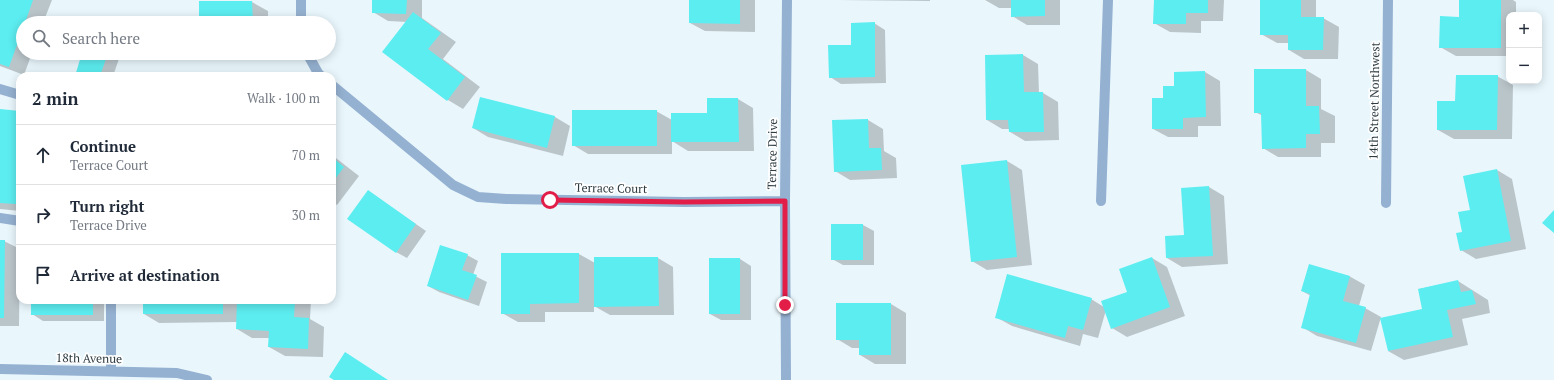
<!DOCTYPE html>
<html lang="en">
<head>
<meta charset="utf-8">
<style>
  :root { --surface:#fff; --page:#f6f6f7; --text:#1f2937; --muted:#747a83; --line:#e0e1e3 }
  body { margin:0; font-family:"PT Serif",serif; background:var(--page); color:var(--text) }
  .controls { position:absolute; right:12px; top:12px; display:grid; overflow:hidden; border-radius:8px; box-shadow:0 2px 10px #0003 }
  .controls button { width:36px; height:36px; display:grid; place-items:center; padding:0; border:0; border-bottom:1px solid var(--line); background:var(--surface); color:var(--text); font:20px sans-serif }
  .stop { position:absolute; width:12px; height:12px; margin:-9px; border:3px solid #e11d48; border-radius:50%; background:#fff }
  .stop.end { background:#e11d48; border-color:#fff; box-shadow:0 1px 4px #0008 }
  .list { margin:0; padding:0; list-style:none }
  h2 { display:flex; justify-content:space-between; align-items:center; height:52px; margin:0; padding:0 16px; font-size:17px }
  h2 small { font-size:13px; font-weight:400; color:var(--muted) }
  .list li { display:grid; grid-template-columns:26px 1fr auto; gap:12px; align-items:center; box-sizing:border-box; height:60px; padding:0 16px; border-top:1px solid var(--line) }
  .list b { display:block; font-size:15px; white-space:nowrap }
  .list p { margin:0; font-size:13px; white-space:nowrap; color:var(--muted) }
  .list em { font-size:13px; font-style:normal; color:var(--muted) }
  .icon { flex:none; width:22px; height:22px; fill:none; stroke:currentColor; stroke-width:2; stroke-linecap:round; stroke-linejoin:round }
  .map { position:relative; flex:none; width:1554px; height:380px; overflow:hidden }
  .search { position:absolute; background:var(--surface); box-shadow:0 2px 10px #0003; left:16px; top:16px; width:320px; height:44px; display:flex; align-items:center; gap:10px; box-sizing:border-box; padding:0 14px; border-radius:22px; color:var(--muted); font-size:15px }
  .panel { position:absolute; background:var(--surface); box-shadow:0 2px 10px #0003; left:16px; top:72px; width:320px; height:232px; border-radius:12px }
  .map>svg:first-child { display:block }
</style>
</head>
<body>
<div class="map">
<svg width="1554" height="380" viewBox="0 0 1554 380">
  <rect width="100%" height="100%" fill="#e9f7fd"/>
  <path fill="#0003" d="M0 0H52L43 23H23V53H32L24 75 0 66Z
    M373 0H422V18L456 42 443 59 480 87 463 109 448 100 407 22 388 21 373 12Z
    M690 0H755V32L705 31 690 23Z
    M837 0H930V1Z
    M985 0H1060V25H1027L1012 16V8H999Z
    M1155 0H1224L1223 21H1201V33L1170 32 1154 23Z
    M1261 0H1316V18H1323L1339 27 1338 59H1304L1289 50V43H1277L1261 34Z
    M1460 0H1513L1516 2V15H1509V56H1456L1440 47 1460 18Z
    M200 2H252L268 11V23H200Z
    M874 23 885 30 886 83 841 84 830 77Z
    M83 53H121L113 76H76Z
    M206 53H245V58H215Z
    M1023 55 1038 64 1039 93H1043L1058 102 1059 140 1025 141 1010 132V129H1002L987 120 986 56Z
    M1255 70H1306L1321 79V109L1335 116V143H1321V157H1278L1263 148V116L1255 112Z
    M1205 72 1220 81 1221 126H1198V137H1168L1153 129 1175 87Z
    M1497 76 1513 85 1512 139H1454L1438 130Z
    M481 98 555 117 570 126 563 156 488 137 473 128Z
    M708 99H738L753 108 754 151H688L672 141V154H588L573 145 656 111 672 120 708 114Z
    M0 110 20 112V211L0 209Z
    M868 120 883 129 884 151 896 158 897 178 850 180 835 171Z
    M332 155 359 176 337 205 332 202Z
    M1007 161 1022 170 1032 265 987 270 972 261Z
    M1497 170 1512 179 1526 249 1476 259 1461 250 1463 233 1471 211Z
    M1209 187 1224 196 1228 264 1182 267 1167 258 1185 236 1182 189Z
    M368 191 426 231 407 258 396 252Z
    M832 225H863L874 231V265H843L832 259Z
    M0 241H4L20 249 19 326H0Z
    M579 254 595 263V258H658L673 267 674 315H610L594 306V312H545V322H518L502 313Z
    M467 255 478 261 473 275 487 282 479 306 439 292 428 286Z
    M1152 258 1167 267 1185 316 1127 337 1112 328 1106 310 1098 338 1083 334 1080 346 1012 326 996 317 1091 299 1104 307 1129 293Z
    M740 259 751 266V320H721L710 314Z
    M1349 276 1365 285 1359 306 1365 308 1381 317 1371 351 1317 336 1302 327 1311 296 1302 291Z
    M1458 281 1488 300 1490 313 1462 319 1468 345 1404 360 1388 351 1423 310 1419 289Z
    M32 300H104V321H43L32 314Z
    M144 300H311L310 319 324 327 323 357 285 356 269 347 270 338H252L237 329V322L159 323 144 314Z
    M837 304H891L906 313V364H875L860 355V348H852L837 339Z"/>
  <path fill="#5cedf0" d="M0 0H33L25 23H23V28L9 67 0 64Z
    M372 0H407L406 14 372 13Z
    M689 0H740V24L689 23Z
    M1011 0H1045V16L1011 17Z
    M1154 0H1208V13H1186V24H1153Z
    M1260 0H1301V17H1324L1323 50H1288V35H1260Z
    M1459 0H1501V48H1439L1440 16 1459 17Z
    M199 1H252L253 23H199Z
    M413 12 441 33 428 49 465 77 447 101 382 52Z
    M875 22V77L829 78 828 45H851V23Z
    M82 53H108L100 76H75Z
    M1023 54 1024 92H1043L1044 132H1009L1008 120H986L985 55Z
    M1254 69H1306V106H1319L1320 134H1306V148L1262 149 1261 113H1254Z
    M1205 71 1206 117 1183 118V129H1152V98H1163V86H1174V72Z
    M1456 75H1498L1497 130H1437V101H1455Z
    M480 97 555 116 547 148 472 128Z
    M707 98H738L739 142H671V113H707Z
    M0 109 20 111V172L16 204 0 203Z
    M572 110H657V146H572Z
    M868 119 869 148H881L882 170 834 172 832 120Z
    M332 157 344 167 332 183Z
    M1007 160 1017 257 971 262 961 165Z
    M1497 169 1511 241 1460 251 1456 233 1462 232 1458 212 1470 210 1463 176Z
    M1209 186 1213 256 1166 258 1165 236 1184 235 1181 188Z
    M368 190 416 224 396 253 347 219Z
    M1554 210V233L1542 223Z
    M831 224H863V260H831Z
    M0 240H5L4 318H0Z
    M440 245 468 254 462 270 477 275 468 300 427 286Z
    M501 253H579V303L530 304V314H501Z
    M594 257H658L659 306 594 307Z
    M1152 257 1170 307 1111 329 1101 301 1127 292 1119 269Z
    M709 258H740V314H709Z
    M1309 264 1350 276 1343 301 1366 307 1356 343 1301 328 1310 294 1301 291Z
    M1007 274 1092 298 1083 330 1068 326 1065 338 995 318Z
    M1458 280 1461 292 1472 290 1476 304 1447 310 1453 337 1388 351 1380 318 1422 309 1418 289Z
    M31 300H93V315H31Z
    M143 300H223V314H143Z
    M237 300H295L294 317 309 318 308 349 268 347 269 331 236 329Z
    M836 303H891V355H859V340H836Z
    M345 352 388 380H334L329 377Z"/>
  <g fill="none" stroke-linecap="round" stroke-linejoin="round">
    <path stroke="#95b1d1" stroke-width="10" d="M301 23V0
      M307 53 318 73 321 76
      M332 85 453 185 478 197 506 199 684 202 785 201
      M0 89 20 95
      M1101 201 1108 0
      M1386 203 1388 0
      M0 218 20 221
      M111 300V371
      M0 369 177 373 207 380
      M786 380 785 201 787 0"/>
  </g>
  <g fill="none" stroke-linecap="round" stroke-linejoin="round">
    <path stroke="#e11d48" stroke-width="5" d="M550 200 684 202 785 201V305"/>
  </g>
  <g text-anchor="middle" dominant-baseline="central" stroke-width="3.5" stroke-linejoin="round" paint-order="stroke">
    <g font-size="12" fill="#2e3c42" stroke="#fff">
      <text transform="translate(1374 101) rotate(-89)">14th Street Northwest</text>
      <text transform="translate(772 154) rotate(-89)">Terrace Drive</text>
      <text transform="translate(611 188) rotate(1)">Terrace Court</text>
      <text transform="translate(89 358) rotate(1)">18th Avenue</text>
    </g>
  </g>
</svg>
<div class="controls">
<button>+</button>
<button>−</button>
</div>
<div class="stop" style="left:550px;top:200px"></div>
<div class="stop end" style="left:785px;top:305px"></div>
<div class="search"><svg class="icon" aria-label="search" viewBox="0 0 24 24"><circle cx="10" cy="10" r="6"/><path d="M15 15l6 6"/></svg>Search here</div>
<section class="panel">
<h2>2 min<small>Walk · 100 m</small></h2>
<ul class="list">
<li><svg class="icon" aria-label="ahead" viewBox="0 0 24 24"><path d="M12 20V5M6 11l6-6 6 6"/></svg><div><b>Continue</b><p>Terrace Court</p></div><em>70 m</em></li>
<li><svg class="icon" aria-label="right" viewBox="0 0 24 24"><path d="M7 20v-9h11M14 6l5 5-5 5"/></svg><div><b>Turn right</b><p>Terrace Drive</p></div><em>30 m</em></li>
<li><svg class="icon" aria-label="arrive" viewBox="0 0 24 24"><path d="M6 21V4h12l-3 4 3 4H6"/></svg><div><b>Arrive at destination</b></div></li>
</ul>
</section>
</div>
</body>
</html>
